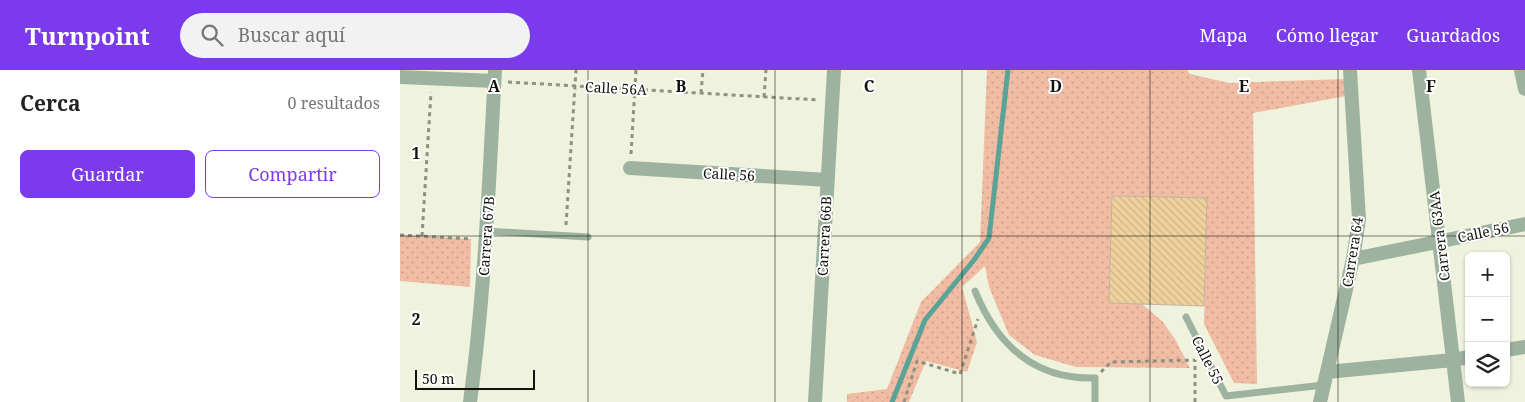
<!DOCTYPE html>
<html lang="es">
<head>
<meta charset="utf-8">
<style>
  :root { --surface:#fff; --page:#f2f2f2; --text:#222; --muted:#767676; --line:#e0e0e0; --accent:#7c3aed }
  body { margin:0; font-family:"Noto Serif",serif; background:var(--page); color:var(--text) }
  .controls { position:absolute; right:15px; bottom:15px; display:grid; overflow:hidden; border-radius:8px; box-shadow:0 1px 4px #0004 }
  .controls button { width:45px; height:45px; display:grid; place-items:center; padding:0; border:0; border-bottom:1px solid var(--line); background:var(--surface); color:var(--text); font:25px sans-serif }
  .scale { position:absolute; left:15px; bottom:12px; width:120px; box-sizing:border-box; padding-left:5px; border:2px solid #11120b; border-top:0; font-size:14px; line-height:18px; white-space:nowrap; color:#11120b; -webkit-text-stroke:4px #fff; paint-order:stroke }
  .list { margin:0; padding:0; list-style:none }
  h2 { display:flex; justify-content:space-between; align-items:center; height:65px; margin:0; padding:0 20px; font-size:21px }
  h2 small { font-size:16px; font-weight:400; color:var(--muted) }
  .actions { display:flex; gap:10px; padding:15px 20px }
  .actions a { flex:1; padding:11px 0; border:1px solid var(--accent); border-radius:8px; text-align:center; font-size:18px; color:var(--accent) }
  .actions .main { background:var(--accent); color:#fff }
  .icon { flex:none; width:28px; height:28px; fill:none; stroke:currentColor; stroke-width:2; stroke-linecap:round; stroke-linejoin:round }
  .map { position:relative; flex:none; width:1125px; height:332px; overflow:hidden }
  header { display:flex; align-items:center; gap:30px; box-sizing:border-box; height:70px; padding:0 25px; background:var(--accent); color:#fff }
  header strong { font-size:24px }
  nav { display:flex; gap:28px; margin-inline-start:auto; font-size:18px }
  .search { width:350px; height:45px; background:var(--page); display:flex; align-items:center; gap:12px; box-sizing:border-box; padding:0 18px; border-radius:28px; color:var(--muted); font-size:19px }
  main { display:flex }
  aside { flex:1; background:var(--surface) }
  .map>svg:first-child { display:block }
</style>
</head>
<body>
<header>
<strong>Turnpoint</strong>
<div class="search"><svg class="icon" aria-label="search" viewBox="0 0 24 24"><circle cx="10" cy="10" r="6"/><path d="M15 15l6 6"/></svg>Buscar aquí</div>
<nav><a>Mapa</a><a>Cómo llegar</a><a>Guardados</a></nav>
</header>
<main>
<aside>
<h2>Cerca<small>0 resultados</small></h2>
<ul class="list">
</ul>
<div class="actions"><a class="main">Guardar</a><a>Compartir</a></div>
</aside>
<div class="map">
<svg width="1125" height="332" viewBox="0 0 1125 332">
  <defs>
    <pattern id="grass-dots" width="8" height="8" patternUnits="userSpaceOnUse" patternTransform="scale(1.25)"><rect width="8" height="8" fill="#f0bca3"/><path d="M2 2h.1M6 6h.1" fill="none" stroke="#cda18b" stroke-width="1.8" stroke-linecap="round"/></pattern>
    <pattern id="building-back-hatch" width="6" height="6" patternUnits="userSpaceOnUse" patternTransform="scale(1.25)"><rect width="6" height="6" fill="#f0d29d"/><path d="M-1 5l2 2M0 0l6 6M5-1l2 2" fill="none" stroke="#cdb386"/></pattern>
  </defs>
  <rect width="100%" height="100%" fill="#eff3dd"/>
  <path fill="url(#grass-dots)" d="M587 0H787L790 4 829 13 945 9 946 26 853 43 857 314 834 313 804 254 807 128 712 126 709 233 742 234 762 251 775 269 790 298 676 297 635 285 609 265 589 217 585 196 562 217 577 272 567 302 526 291 509 332H447V324L487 319 521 232 580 172Z
    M0 165 71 169 70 217 0 211Z"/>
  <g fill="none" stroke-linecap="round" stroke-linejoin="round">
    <path stroke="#59a397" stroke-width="5" d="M492 332 525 250 574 190 589 168 608 0"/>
  </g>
  <path fill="url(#building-back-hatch)" stroke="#c0b4a1" d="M712 126 807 128 804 236 709 233Z"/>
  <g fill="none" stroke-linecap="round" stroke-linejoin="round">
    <path stroke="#8e9181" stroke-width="3" stroke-dasharray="4 4" stroke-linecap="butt" d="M108 12 419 30
      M301 23 303 0
      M364 27 366 0
      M231 84 236 0
      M166 155 176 0
      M0 165 72 169
      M22 166 31 22
      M701 302 711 292 795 290
      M504 332 517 291 560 304 578 249
      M795 332V290"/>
    <path stroke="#9eb2a0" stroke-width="7" d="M86 161 188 167
      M575 221C597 275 635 310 695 308V332
      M786 247 826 326 924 315"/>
    <path stroke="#9eb2a0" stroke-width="14" d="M1019 0 1058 332
      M1121 0 1125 19
      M0 7 94 11
      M230 98 428 110
      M953 189 1125 154
      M1106 280 1125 277
      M927 302 1053 290 1069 287
      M70 332C85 222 89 111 95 0
      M415 332 434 0
      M920 332 953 189 959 149 950 0"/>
  </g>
  <path fill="none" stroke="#11120b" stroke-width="1" stroke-opacity="0.55" d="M188 0V332M375 0V332M562 0V332M750 0V332M938 0V332M0 166H1125"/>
  <g text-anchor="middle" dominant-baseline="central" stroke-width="4" stroke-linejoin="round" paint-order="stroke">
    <g font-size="14" fill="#11120b" stroke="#fff">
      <text transform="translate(216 18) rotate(3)">Calle 56A</text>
      <text transform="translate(329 104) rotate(3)">Calle 56</text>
      <text transform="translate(1083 162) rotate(-12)">Calle 56</text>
      <text transform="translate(86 166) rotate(-86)">Carrera 67B</text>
      <text transform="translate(424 166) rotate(-87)">Carrera 66B</text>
      <text transform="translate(1039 166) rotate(-97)">Carrera 63AA</text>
      <text transform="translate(952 182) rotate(-81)">Carrera 64</text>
      <text transform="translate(808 290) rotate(63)">Calle 55</text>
    </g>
  </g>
  <g font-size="16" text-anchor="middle" font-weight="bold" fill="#11120b" stroke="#fff" stroke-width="4" stroke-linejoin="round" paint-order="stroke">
    <text x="94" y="22">A</text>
    <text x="281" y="22">B</text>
    <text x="469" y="22">C</text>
    <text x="656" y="22">D</text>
    <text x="844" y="22">E</text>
    <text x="1031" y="22">F</text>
    <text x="16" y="89">1</text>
    <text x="16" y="255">2</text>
  </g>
</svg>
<div class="controls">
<button>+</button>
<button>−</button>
<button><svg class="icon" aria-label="layers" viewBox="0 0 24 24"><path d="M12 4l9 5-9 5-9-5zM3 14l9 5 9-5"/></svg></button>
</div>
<div class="scale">50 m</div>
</div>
</main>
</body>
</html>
